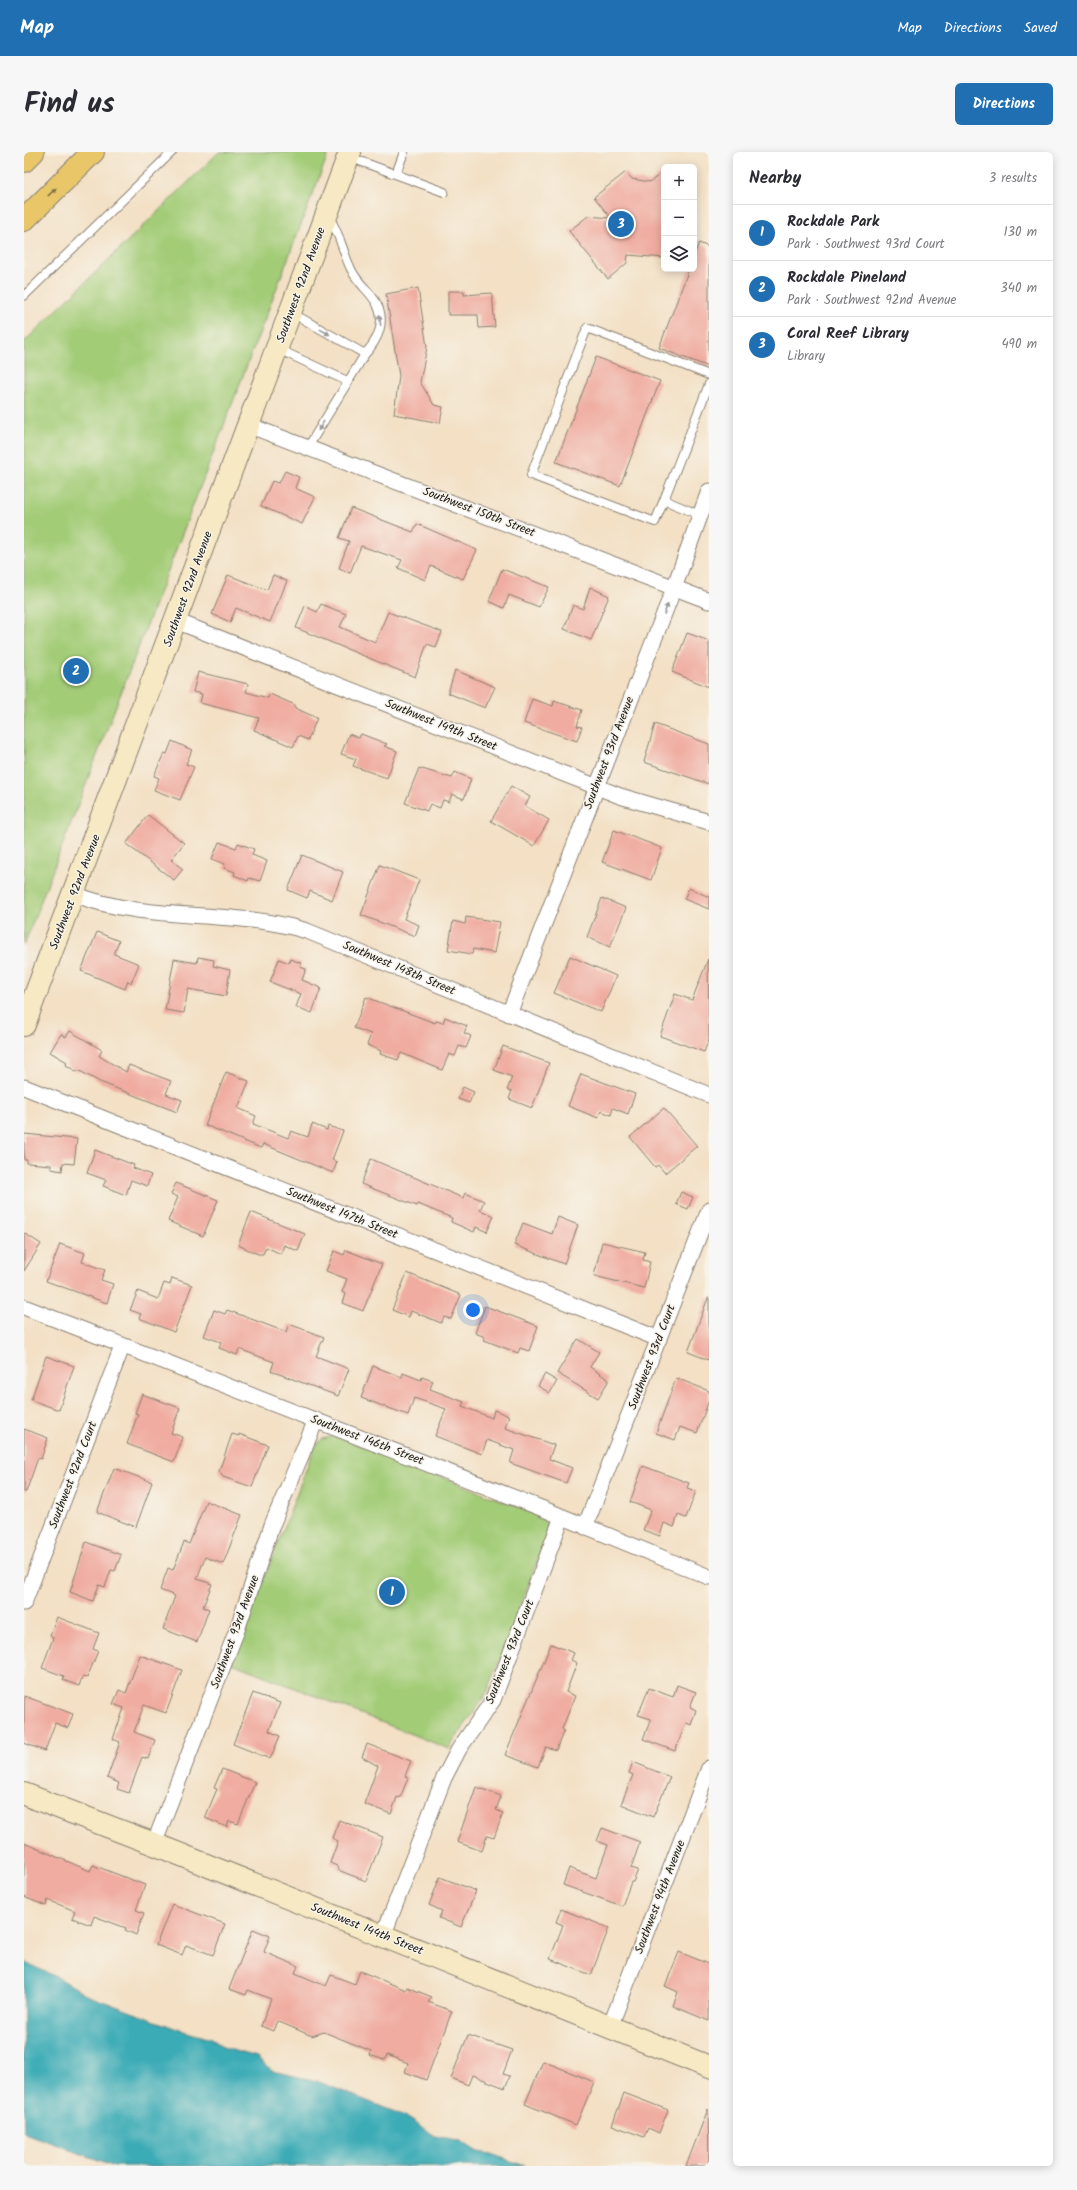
<!DOCTYPE html>
<html lang="en">
<head>
<meta charset="utf-8">
<style>
  :root { --surface:#fff; --page:#f7f7f7; --text:#2b2b33; --muted:#7c7c81; --line:#e1e1e2; --accent:#1f6fb2 }
  body { margin:0; font-family:Kalam,sans-serif; background:var(--page); color:var(--text) }
  .controls { position:absolute; right:12px; top:12px; display:grid; overflow:hidden; border-radius:6px; box-shadow:0 2px 10px #0003 }
  .controls button { width:36px; height:36px; display:grid; place-items:center; padding:0; border:0; border-bottom:1px solid var(--line); background:var(--surface); color:var(--text); font:20px sans-serif }
  .you { position:absolute; left:449px; top:1158px; width:14px; height:14px; margin:-10px; border:3px solid #fff; border-radius:50%; background:#1a73e8; box-shadow:0 0 0 6px #1a73e833 }
  .badge { display:grid; place-items:center; width:26px; height:26px; border-radius:50%; background:var(--accent); color:#fff; font-size:13px; font-weight:700 }
  .pin { position:absolute; translate:-50% -50%; border:2px solid #fff; box-shadow:0 1px 4px #0006 }
  .list { margin:0; padding:0; list-style:none }
  h2 { display:flex; justify-content:space-between; align-items:center; height:52px; margin:0; padding:0 16px; font-size:17px }
  h2 small { font-size:13px; font-weight:400; color:var(--muted) }
  .list li { display:grid; grid-template-columns:26px 1fr auto; gap:12px; align-items:center; box-sizing:border-box; height:56px; padding:0 16px; border-top:1px solid var(--line) }
  .list b { display:block; font-size:15px; white-space:nowrap }
  .list p { margin:0; font-size:13px; white-space:nowrap; color:var(--muted) }
  .list em { font-size:13px; font-style:normal; color:var(--muted) }
  .icon { flex:none; width:22px; height:22px; fill:none; stroke:currentColor; stroke-width:2; stroke-linecap:round; stroke-linejoin:round }
  .map { position:relative; flex:none; width:685px; height:2014px; overflow:hidden; border-radius:6px }
  header { display:flex; align-items:center; gap:24px; box-sizing:border-box; height:56px; padding:0 20px; background:var(--accent); color:#fff }
  header strong { font-size:19px }
  nav { display:flex; gap:22px; margin-inline-start:auto; font-size:14px }
  .intro { display:flex; align-items:center; justify-content:space-between; box-sizing:border-box; height:96px; padding:0 24px }
  h1 { margin:0; font-size:28px }
  .button { padding:10px 18px; border-radius:6px; background:var(--accent); color:#fff; font-size:14px; font-weight:700 }
  main { display:flex; gap:24px; padding:0 24px }
  aside { flex:1; background:var(--surface); border-radius:6px; box-shadow:0 2px 10px #0003 }
  .map>svg:first-child { display:block }
</style>
</head>
<body>
<header>
<strong>Map</strong>
<nav><a>Map</a><a>Directions</a><a>Saved</a></nav>
</header>
<div class="intro"><h1>Find us</h1><a class="button">Directions</a></div>
<main>
<div class="map">
<svg width="685" height="2014" viewBox="0 0 685 2014">
  <rect width="100%" height="100%" fill="#f7f3e8"/>
  <filter id="ink" filterUnits="userSpaceOnUse"><feTurbulence type="fractalNoise" baseFrequency=".025" numOctaves="2"/><feDisplacementMap in="SourceGraphic" scale="8" xChannelSelector="R" yChannelSelector="G"/><feConvolveMatrix kernelMatrix="1 2 1 2 8 2 1 2 1" color-interpolation-filters="sRGB"/></filter>
  <filter id="wash" filterUnits="userSpaceOnUse"><feTurbulence type="fractalNoise" baseFrequency=".012" numOctaves="4" result="noise"/><feDisplacementMap in="SourceGraphic" scale="16" xChannelSelector="R" yChannelSelector="G"/><feGaussianBlur stdDeviation="0.9" result="paint"/><feColorMatrix in="noise" values="0 0 0 0 0 0 0 0 0 0 0 0 0 0 0 0 0 1.4 0 .05"/><feComposite in="paint" operator="in"/></filter>
  <g filter="url(#wash)">
    <rect width="100%" height="100%" fill="#f3e0c5"/>
    <path fill="#a3cc77" stroke="#60744a" d="M195 0H305L0 793V190Z
      M307 1285 317 1286 510 1361C519 1366 524 1371 524 1381L465 1536C454 1558 437 1576 425 1597L208 1511 291 1294 298 1287Z"/>
    <path fill="#3aabb6" stroke="#2b6469" d="M0 1810 35 1826 65 1844 156 1878 188 1887 201 1896 233 1905 248 1919 293 1929 381 1964 411 1984 434 1988 454 2000 467 2002 501 2014H91L3 1982 0 1980Z"/>
    <g id="blocks">
      <path fill="#f0aca0" d="M640 19V106L604 103 603 111 584 127 545 79 564 64 587 66 570 45 602 20 608 27 626 30Z
        M675 91 685 95V215L635 196 665 117H670V103Z
        M394 136 403 195 396 230 410 253 419 255 416 271 370 262 375 224 362 142Z
        M424 139H440V143L468 141 471 175 455 176 454 163H424Z
        M572 205 636 229 596 334 532 310Z
        M261 319 275 325 271 336 291 345 278 372 237 354 248 329 255 331Z
        M327 356 389 380 393 372 453 398 439 427 407 414 401 428 374 416 378 408 337 394 326 421 315 416 325 389 315 386Z
        M478 417 525 435 515 455 485 443 480 456 465 449Z
        M204 423 243 438 249 423 263 429 246 470 212 456 206 470 188 462Z
        M566 435 585 444 567 488 540 477 549 453 559 457Z
        M297 452 322 462 316 475 351 490 364 460 418 480 412 495 403 492 391 525 272 476 281 454 293 460Z
        M663 481 685 489V535L648 520Z
        M431 518 471 535 461 556 424 541Z
        M174 520 224 532 222 540 244 546 246 542 271 553V556L293 566 284 588 274 584 269 595 230 578 235 566 176 551 178 542 169 540Z
        M508 547 529 554 530 549 558 558 553 574 558 575 553 589 500 571Z
        M631 572 685 592V632L620 610Z
        M325 582 335 586 337 582 363 592 360 594 373 599 363 626 329 614 332 607 317 602Z
        M148 589 168 598 162 612 170 615 156 648 130 638 135 626 130 624 140 601 143 602Z
        M395 616 428 626 431 620 447 627 440 647 428 642 425 650 419 648 416 656 406 652 403 659 381 651Z
        M487 634 506 645 501 654 525 668 510 694 467 669Z
        M124 663 160 691 147 708 159 717 150 728 102 692Z
        M590 678 638 696 627 728 578 710Z
        M195 690 212 696 214 691 230 697 228 703 243 709 236 729 225 726 224 729 210 723 211 720 200 716 201 712 188 707Z
        M278 703 319 720 308 748 286 739 283 746 264 738Z
        M356 713 395 728 380 767 395 773 391 784 337 763Z
        M665 736 685 745V757L660 747Z
        M578 746 602 756 586 795 563 785Z
        M442 765 476 770 470 801 449 797 448 802 424 798 429 769 441 772Z
        M73 780 95 789 90 802 115 812 107 831 104 829 101 837 57 819Z
        M546 804 592 824 577 860 530 841Z
        M174 805 190 808 189 814 206 818 202 844 164 837 160 861 141 858 150 807 173 811Z
        M255 807 265 811 266 807 277 811 276 815 282 817 278 828 297 836 288 861 272 855 277 842 246 830Z
        M684 807 685 887 680 900 636 884 651 842 668 848Z
        M342 845 411 871 412 869 419 871 421 865 443 874 440 881 447 884 442 896 435 894 431 904 425 902 418 918 377 901 374 908 356 902 357 899 343 893 347 882 330 876Z
        M46 879 78 898 75 904 102 920 105 913 147 929 142 942 158 948 153 960 76 930 54 918 53 920 42 913 43 910 26 900 37 882 42 885Z
        M479 894 525 911 508 956 485 947 488 939 483 938 488 925 470 918Z
        M202 920 225 929 214 956 232 964 229 972 264 986 267 979 284 985 288 972 303 978 304 974 319 979 308 1008 313 1010 309 1021 239 992 237 996 181 973Z
        M557 922 611 942 604 962 589 956 587 963 577 959 574 966 544 954Z
        M439 935 450 940 445 951 434 947Z
        M640 956 673 994 641 1021 634 1013 631 1015 606 985Z
        M0 982 53 987 50 1012 39 1011 38 1019 27 1017V1013L3 1011V1008H0Z
        M71 998 110 1013 109 1016 127 1023 123 1034 107 1028 102 1043 79 1034 82 1028 63 1021Z
        M347 1007 439 1046 441 1041 460 1049 456 1058 470 1064 463 1080 452 1075 450 1080 427 1070 428 1066 394 1052 393 1054 337 1032Z
        M152 1031 194 1048 179 1084 144 1069 154 1045 147 1042Z
        M657 1040 669 1045 664 1057 652 1052Z
        M227 1060 281 1082 274 1099 260 1093 257 1102 242 1095 239 1102H234L214 1093Z
        M534 1065 554 1073 540 1112 490 1093 499 1071 528 1082Z
        M0 1081 17 1092 0 1119Z
        M578 1090 621 1100 619 1108 626 1110 620 1136 570 1124Z
        M36 1092 61 1101 58 1110 81 1118 77 1128 89 1132 83 1151 22 1129Z
        M322 1098 358 1112 339 1159 319 1151 322 1142 318 1140 323 1127 302 1119 310 1099 320 1103Z
        M383 1121 437 1143 427 1167 420 1165 417 1171 387 1159 385 1165 368 1158Z
        M148 1126 168 1133 150 1180 115 1166 117 1162 106 1158 114 1139 134 1147 140 1131 146 1133Z
        M684 1146H685V1208L664 1200Z
        M461 1154 514 1174 505 1199 496 1196 494 1201 460 1188 461 1185 451 1181Z
        M190 1158 201 1162 203 1158 262 1180 265 1172 300 1185 292 1204 325 1217 314 1244 247 1219 250 1210 215 1197 213 1203 195 1196 197 1190 180 1184Z
        M554 1187 575 1200 566 1215 585 1228 574 1246 533 1221Z
        M22 1204 50 1214 35 1258 7 1248Z
        M349 1214 378 1225 379 1221 397 1228 398 1225 409 1229 406 1237 440 1250 438 1254 468 1266 470 1258 485 1264 481 1276 530 1293 525 1307 548 1316 542 1331 486 1311 490 1298 463 1288 458 1302 411 1284 422 1257 390 1246 384 1263 337 1246Z
        M521 1222 533 1229 526 1241 514 1234Z
        M652 1226 685 1239V1248L673 1281 656 1275 651 1288 632 1281Z
        M118 1242 156 1256 147 1281 159 1285 150 1310 103 1292 114 1262 111 1261Z
        M0 1277 24 1286 17 1307 14 1306 2 1340H0Z
        M208 1282 215 1284V1282L244 1293 228 1335 199 1325 195 1319Z
        M619 1314 665 1331 663 1336 672 1339 662 1366 654 1363 650 1375 640 1371 636 1384 619 1378 627 1358 606 1350Z
        M90 1316 128 1330 112 1375 73 1360Z
        M182 1349 218 1363 199 1412 181 1405 173 1427 188 1432 179 1455 185 1457 173 1490 139 1477 151 1444 136 1438 144 1416 149 1418 160 1390 165 1392Z
        M62 1390 97 1403 91 1419 87 1418 81 1435 75 1433 69 1449 46 1440Z
        M33 1465 75 1481 69 1497 74 1499 63 1526 58 1525 55 1534 39 1528 40 1524 18 1516 29 1486 26 1484Z
        M527 1492 550 1501 547 1508 553 1511 542 1540 551 1544 538 1577 540 1578 532 1598 522 1595 514 1615 481 1603Z
        M116 1503 158 1518 142 1561 120 1553 110 1580 131 1588 124 1607 118 1605 105 1641 93 1637 95 1631 83 1626 96 1590 89 1587 100 1556 89 1552 95 1538 102 1541Z
        M653 1533 672 1540 666 1555 672 1558 667 1573 662 1571 651 1599 619 1587 627 1567 614 1563 625 1536 649 1545Z
        M229 1541 256 1551 245 1579 256 1584 246 1607 209 1592Z
        M0 1544 49 1562 44 1576 31 1571 21 1599 0 1591Z
        M343 1592 387 1609 381 1624 384 1626 376 1646 373 1645 367 1662 340 1652 354 1614 338 1605Z
        M609 1610 646 1625 629 1665 597 1652 609 1623 605 1621Z
        M198 1617 231 1630 214 1672 205 1669 203 1675 181 1666 193 1637 190 1636Z
        M452 1635 477 1644 472 1658 479 1661 470 1686 463 1684 458 1699 433 1690Z
        M315 1668 359 1685 342 1729 314 1718 313 1714 306 1711 314 1689 308 1686Z
        M578 1676 616 1690 607 1716 614 1718 609 1730H607L598 1754 539 1733 545 1716 572 1726 584 1693 573 1689Z
        M0 1691 66 1719 69 1713 121 1733 112 1758 120 1761 112 1783 101 1778 102 1776 70 1764 67 1773 48 1766 51 1759 24 1748 22 1754 0 1745Z
        M416 1725 452 1739 437 1775 415 1766 418 1759 405 1753Z
        M148 1752 201 1772 189 1803 162 1793 158 1803 132 1793Z
        M537 1757 585 1776 567 1823 526 1807 539 1773 532 1770Z
        M229 1777 246 1784 240 1800 274 1814 271 1821 302 1834 307 1823 331 1832 336 1819 382 1838 383 1835 408 1845 404 1850 428 1859 402 1928 381 1920 384 1911 363 1903 361 1908 345 1903 347 1899 300 1880 288 1884 253 1869 249 1879 237 1874 247 1847 224 1838 222 1843 205 1837Z
        M655 1800 685 1812V1869L649 1854 654 1840 641 1834Z
        M444 1883 488 1898 479 1922 486 1924 481 1936 448 1923 444 1933 427 1926Z
        M519 1909 570 1930 552 1973 501 1952Z
        M600 1941 644 1958 635 1981 624 1976 620 1985 588 1973Z
        M684 1957 685 2014H662Z"/>
    </g>
  </g>
  <g filter="url(#ink)">
    <use href="#blocks" fill-opacity="0" stroke="#887e70" stroke-width="1"/>
    <g fill="none" stroke-linecap="round" stroke-linejoin="round">
      <g stroke="#887e70" stroke-width="10">
        <path id="lane" d="M325 5 420 40
          M372 22 380 0
          M304 64C316 80 318 99 327 117 333 131 346 139 353 152 362 170 354 188 341 202
          M0 144 148 0
          M268 161 341 202 284 295
          M254 197 323 229
          M640 348 631 370 507 323 563 176 685 223
          M676 363 640 348 685 232"/>
      </g>
      <g stroke="#887e70" stroke-width="17">
        <path id="street" d="M224 273 685 449
          M152 469 596 644 685 670
          M50 742C125 772 207 756 283 779L685 943
          M485 862 650 436 685 339
          M0 935 635 1187
          M0 1155 522 1358 685 1425
          M561 1375 685 1058
          M0 1451 98 1195
          M130 1692 213 1478 248 1373 292 1268
          M359 1784 420 1626 435 1597 469 1548 538 1365
          M586 1875 685 1616"/>
      </g>
      <g stroke="#887e70" stroke-width="24">
        <path id="secondary" d="M0 873 326 0
          M0 1642 130 1692 685 1915"/>
      </g>
      <g stroke="#887e70" stroke-width="24">
        <path id="highway" d="M0 9 9 0
          M0 68 69 0"/>
      </g>
      <use href="#lane" stroke="#fff" stroke-width="8"/>
      <use href="#street" stroke="#fff" stroke-width="15"/>
      <use href="#secondary" stroke="#f6e9c3" stroke-width="22"/>
      <use href="#highway" stroke="#e9c769" stroke-width="22"/>
    </g>
    <defs><path id="oneway-solid" d="M-6-.8H1V-3.2L6.5 0L1 3.2V.8H-6Z"/></defs>
    <use fill="#827242" href="#oneway-solid" transform="translate(28 40) rotate(-44)"/>
    <g fill="#999">
      <use href="#oneway-solid" transform="translate(356 168) rotate(-97)"/>
      <use href="#oneway-solid" transform="translate(301 180) rotate(29)"/>
      <use href="#oneway-solid" transform="translate(297 274) rotate(121)"/>
      <use href="#oneway-solid" transform="translate(642 457) rotate(-69)"/>
    </g>
  </g>
  <g text-anchor="middle" dominant-baseline="central" stroke-width="3" stroke-linejoin="round" paint-order="stroke">
    <g font-size="12" fill="#1c1c1c" stroke="#f7f3e8">
      <text transform="translate(277 133) rotate(-70)">Southwest 92nd Avenue</text>
      <text transform="translate(455 360) rotate(21)">Southwest 150th Street</text>
      <text transform="translate(164 437) rotate(-70)">Southwest 92nd Avenue</text>
      <text transform="translate(417 573) rotate(22)">Southwest 149th Street</text>
      <text transform="translate(585 601) rotate(-69)">Southwest 93rd Avenue</text>
      <text transform="translate(51 740) rotate(-69)">Southwest 92nd Avenue</text>
      <text transform="translate(375 816) rotate(23)">Southwest 148th Street</text>
      <text transform="translate(318 1061) rotate(22)">Southwest 147th Street</text>
      <text transform="translate(628 1205) rotate(-69)">Southwest 93rd Court</text>
      <text transform="translate(343 1288) rotate(21)">Southwest 146th Street</text>
      <text transform="translate(49 1323) rotate(-69)">Southwest 92nd Court</text>
      <text transform="translate(211 1480) rotate(-70)">Southwest 93rd Avenue</text>
      <text transform="translate(486 1500) rotate(-68)">Southwest 93rd Court</text>
      <text transform="translate(636 1745) rotate(-69)">Southwest 94th Avenue</text>
      <text transform="translate(343 1777) rotate(22)">Southwest 144th Street</text>
    </g>
  </g>
</svg>
<div class="controls">
<button>+</button>
<button>−</button>
<button><svg class="icon" aria-label="layers" viewBox="0 0 24 24"><path d="M12 4l9 5-9 5-9-5zM3 14l9 5 9-5"/></svg></button>
</div>
<div class="you"></div>
<div class="pin badge" style="left:368px;top:1440px">1</div>
<div class="pin badge" style="left:52px;top:519px">2</div>
<div class="pin badge" style="left:597px;top:72px">3</div>
</div>
<aside>
<h2>Nearby<small>3 results</small></h2>
<ul class="list">
<li><span class="badge">1</span><div><b>Rockdale Park</b><p>Park · Southwest 93rd Court</p></div><em>130 m</em></li>
<li><span class="badge">2</span><div><b>Rockdale Pineland</b><p>Park · Southwest 92nd Avenue</p></div><em>340 m</em></li>
<li><span class="badge">3</span><div><b>Coral Reef Library</b><p>Library</p></div><em>490 m</em></li>
</ul>
</aside>
</main>
</body>
</html>
